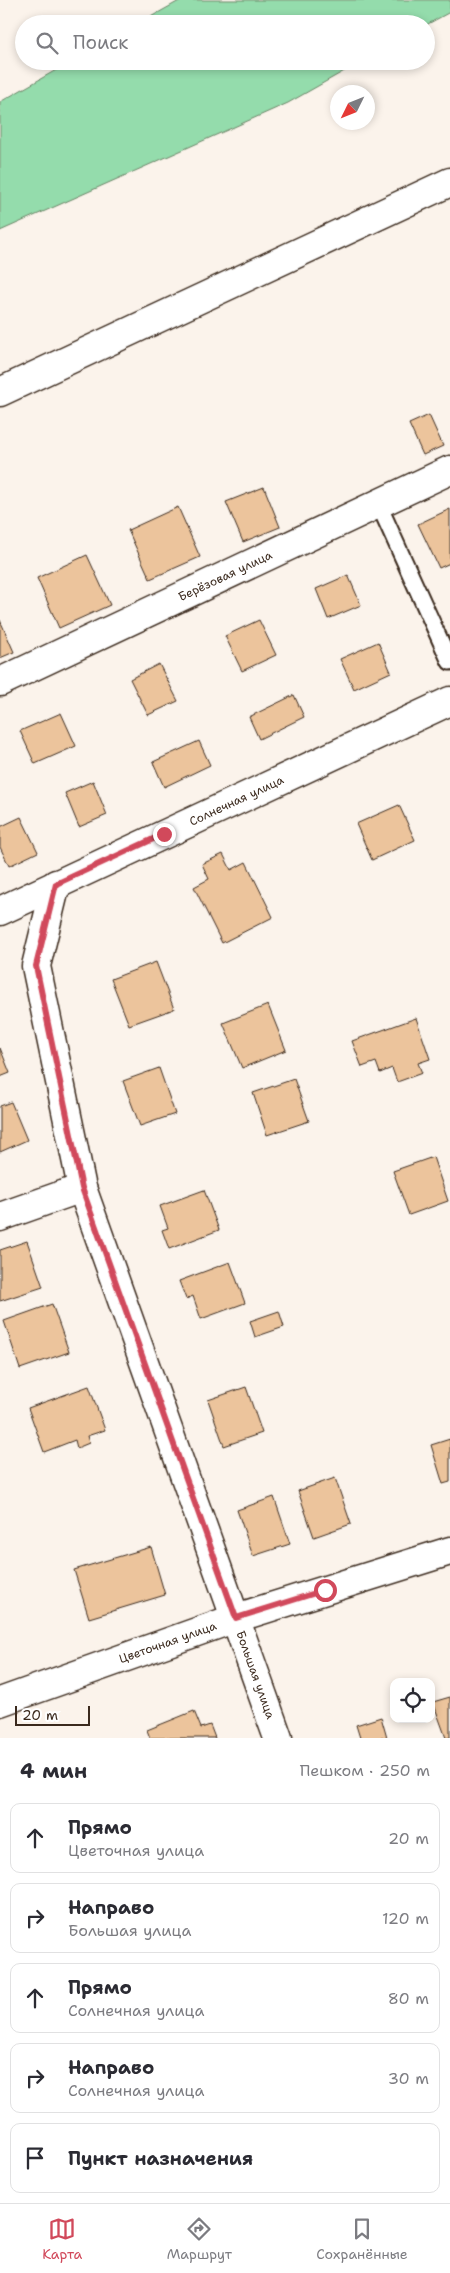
<!DOCTYPE html>
<html lang="ru">
<head>
<meta charset="utf-8">
<style>
  :root { --surface:#fff; --page:#f7f7f7; --text:#2b2b33; --muted:#7c7c81; --line:#e1e1e2; --accent:#d1495b }
  body { margin:0; font-family:"Shantell Sans",sans-serif; background:var(--page); color:var(--text) }
  .controls { position:absolute; right:15px; bottom:15px; display:grid; overflow:hidden; border-radius:10px; box-shadow:0 2px 8px #0003 }
  .controls button { width:45px; height:45px; display:grid; place-items:center; padding:0; border:0; border-bottom:1px solid var(--line); background:var(--surface); color:var(--text); font:25px sans-serif }
  .compass { position:absolute; left:330px; top:85px; width:45px; height:45px; border-radius:50%; background:var(--surface); box-shadow:0 2px 8px #0003; rotate:227deg }
  .scale { position:absolute; left:15px; bottom:12px; width:75px; box-sizing:border-box; padding-left:5px; border:2px solid #3b2a1e; border-top:0; font-size:14px; line-height:18px; white-space:nowrap; color:#3b2a1e; -webkit-text-stroke:4px #fff; paint-order:stroke }
  .stop { position:absolute; width:15px; height:15px; margin:-11px; border:4px solid #d1495b; border-radius:50%; background:#fff }
  .stop.end { background:#d1495b; border-color:#fff; box-shadow:0 1px 5px #0008 }
  .list { margin:0; padding:0; list-style:none }
  h2 { display:flex; justify-content:space-between; align-items:center; height:65px; margin:0; padding:0 20px; font-size:21px }
  h2 small { font-size:16px; font-weight:400; color:var(--muted) }
  .list li { display:grid; grid-template-columns:32px 1fr auto; gap:15px; align-items:center; box-sizing:border-box; height:70px; margin:0 10px 10px; padding:0 10px; border:1px solid var(--line); border-radius:10px }
  .list b { display:block; font-size:19px; white-space:nowrap }
  .list p { margin:0; font-size:16px; white-space:nowrap; color:var(--muted) }
  .list em { font-size:16px; font-style:normal; color:var(--muted) }
  .icon { flex:none; width:28px; height:28px; fill:none; stroke:currentColor; stroke-width:2; stroke-linecap:round; stroke-linejoin:round }
  .map { position:relative; flex:none; width:450px; height:1738px; overflow:hidden }
  .search { position:absolute; background:var(--surface); box-shadow:0 2px 8px #0003; left:15px; right:15px; top:15px; height:55px; display:flex; align-items:center; gap:12px; box-sizing:border-box; padding:0 18px; border-radius:28px; color:var(--muted); font-size:19px }
  .sheet { height:465px; background:var(--surface) }
  nav { display:flex; justify-content:space-around; align-items:center; box-sizing:border-box; height:70px; border-top:1px solid var(--line); background:var(--surface); font-size:14px; color:var(--muted) }
  nav a { display:grid; justify-items:center; gap:2px }
  nav .on { color:var(--accent) }
  .map>svg:first-child { display:block }
</style>
</head>
<body>
<div class="map">
<svg width="450" height="1738" viewBox="0 0 450 1738">
  <rect width="100%" height="100%" fill="#fbf3eb"/>
  <filter id="ink" filterUnits="userSpaceOnUse"><feTurbulence type="fractalNoise" baseFrequency=".02" numOctaves="2"/><feDisplacementMap in="SourceGraphic" scale="10" xChannelSelector="R" yChannelSelector="G"/><feConvolveMatrix kernelMatrix="1 2 1 2 8 2 1 2 1" color-interpolation-filters="sRGB"/></filter>
  <g filter="url(#ink)">
    <path fill="#94dcac" stroke="#688365" d="M181 0H450V12L426 25 138 24Z
      M72 61H362L288 103 0 231V102Z"/>
    <path fill="#ecc49c" stroke="#3b2a1e" d="M429 415 443 446 423 455 409 424Z
      M264 487 280 527 243 542 226 502Z
      M178 507 200 557 150 579 128 530Z
      M450 509V563L439 568 418 524Z
      M87 555 110 605 59 628 37 578Z
      M348 575 361 605 328 619 316 589Z
      M0 620 14 652 0 658Z
      M259 620 276 655 242 671 225 636Z
      M378 642 391 672 354 689 340 659Z
      M159 664 178 701 148 715 130 679Z
      M294 695 304 717 259 739 249 717Z
      M61 713 76 746 35 764 20 731Z
      M199 741 210 765 164 787 153 762Z
      M93 781 107 815 79 827 65 793Z
      M399 805 415 840 372 860 356 824Z
      M21 817 38 852 9 866 0 847V827Z
      M223 854 231 870 246 862 273 917 222 943 194 887 209 879 202 864Z
      M156 962 174 1009 129 1025 111 979Z
      M268 1005 286 1050 242 1068 223 1023Z
      M416 1018 430 1059 418 1063 422 1073 397 1082 392 1068 380 1073 376 1062 362 1067 352 1041Z
      M0 1048 10 1073 0 1077Z
      M159 1068 175 1114 140 1126 123 1081Z
      M294 1079 309 1121 267 1135 253 1093Z
      M11 1102 27 1140 0 1152V1106Z
      M433 1157 448 1201 409 1215 393 1171Z
      M204 1190 219 1230 169 1249 162 1230 168 1228 160 1206Z
      M27 1241 43 1287 0 1301V1250Z
      M230 1262 245 1303 201 1319 193 1296 186 1299 179 1281Z
      M52 1304 69 1352 20 1369 4 1321Z
      M279 1311 284 1327 255 1337 250 1321Z
      M89 1386 105 1430 87 1436 89 1443 77 1448 75 1440 44 1452 28 1408Z
      M246 1387 262 1433 224 1446 208 1400Z
      M450 1439V1482L443 1484 431 1445Z
      M335 1478 351 1524 314 1537 298 1491Z
      M274 1497 290 1544 253 1556 237 1510Z
      M151 1547 165 1595 89 1618 74 1570Z
      M450 1697V1738H446L433 1702Z
      M194 1711 201 1728 210 1725 215 1738H150L147 1730Z
      M381 1717 387 1738H360L356 1725Z"/>
    <g fill="none" stroke-linecap="round" stroke-linejoin="round">
      <g stroke="#3b2a1e" stroke-width="19">
        <path id="lane" d="M378 503 450 662"/>
      </g>
      <g stroke="#3b2a1e" stroke-width="31">
        <g id="street">
          <path d="M0 392 450 182"/>
          <path id="s1" d="M0 682 450 470"/>
          <path id="s2" d="M56 884 36 966 82 1188 278 1738"/>
          <path id="s3" d="M0 911 450 701"/>
          <path d="M0 1217 82 1188"/>
          <path id="s4" d="M0 1702 236 1618 450 1551"/>
        </g>
      </g>
      <use href="#lane" stroke="#fff" stroke-width="15"/>
      <use href="#street" stroke="#fff" stroke-width="28"/>
    </g>
  </g>
  <g fill="none" stroke-linecap="round" stroke-linejoin="round" filter="url(#ink)">
    <path stroke="#d1495b" stroke-width="6" d="M164 834 56 884 36 966 82 1188 236 1618 325 1590"/>
  </g>
  <g text-anchor="middle" dominant-baseline="central" stroke-width="4" stroke-linejoin="round" paint-order="stroke">
    <g font-size="12" fill="#3b2a1e" stroke="#fff">
      <text stroke="none"><textPath href="#s1" startOffset="249">Берёзовая улица</textPath></text>
      <text stroke="none"><textPath href="#s3" startOffset="261">Солнечная улица</textPath></text>
      <text stroke="none"><textPath href="#s4" startOffset="178">Цветочная улица</textPath></text>
      <text stroke="none"><textPath href="#s2" startOffset="828">Большая улица</textPath></text>
    </g>
  </g>
</svg>
<div class="controls">
<button><svg class="icon" aria-label="locate" viewBox="0 0 24 24"><circle cx="12" cy="12" r="6"/><path d="M12 2v4M12 18v4M2 12h4M18 12h4"/></svg></button>
</div>
<svg class="compass" viewBox="-18 -18 36 36"><path d="M0-13l5 13h-10z" fill="#e53935"/><path d="M0 13l5-13h-10z" fill="#7c7c81"/></svg>
<div class="scale">20 m</div>
<div class="stop" style="left:325px;top:1590px"></div>
<div class="stop end" style="left:164px;top:834px"></div>
<div class="search"><svg class="icon" aria-label="search" viewBox="0 0 24 24"><circle cx="10" cy="10" r="6"/><path d="M15 15l6 6"/></svg>Поиск</div>
</div>
<section class="sheet">
<h2>4 мин<small>Пешком · 250 m</small></h2>
<ul class="list">
<li><svg class="icon" aria-label="ahead" viewBox="0 0 24 24"><path d="M12 20V5M6 11l6-6 6 6"/></svg><div><b>Прямо</b><p>Цветочная улица</p></div><em>20 m</em></li>
<li><svg class="icon" aria-label="right" viewBox="0 0 24 24"><path d="M7 20v-9h11M14 6l5 5-5 5"/></svg><div><b>Направо</b><p>Большая улица</p></div><em>120 m</em></li>
<li><svg class="icon" aria-label="ahead" viewBox="0 0 24 24"><path d="M12 20V5M6 11l6-6 6 6"/></svg><div><b>Прямо</b><p>Солнечная улица</p></div><em>80 m</em></li>
<li><svg class="icon" aria-label="right" viewBox="0 0 24 24"><path d="M7 20v-9h11M14 6l5 5-5 5"/></svg><div><b>Направо</b><p>Солнечная улица</p></div><em>30 m</em></li>
<li><svg class="icon" aria-label="arrive" viewBox="0 0 24 24"><path d="M6 21V4h12l-3 4 3 4H6"/></svg><div><b>Пункт назначения</b></div></li>
</ul>
</section>
<nav>
<a class="on"><svg class="icon" aria-label="map" viewBox="0 0 24 24"><path d="M3 6l6-2 6 2 6-2v14l-6 2-6-2-6 2zM9 4v14M15 6v14"/></svg>Карта</a>
<a><svg class="icon" aria-label="directions" viewBox="0 0 24 24"><path d="M12 3l9 9-9 9-9-9zM9 14v-3h6M13 9l2 2-2 2"/></svg>Маршрут</a>
<a><svg class="icon" aria-label="saved" viewBox="0 0 24 24"><path d="M7 4h10v16l-5-4-5 4z"/></svg>Сохранённые</a>
</nav>
</body>
</html>
